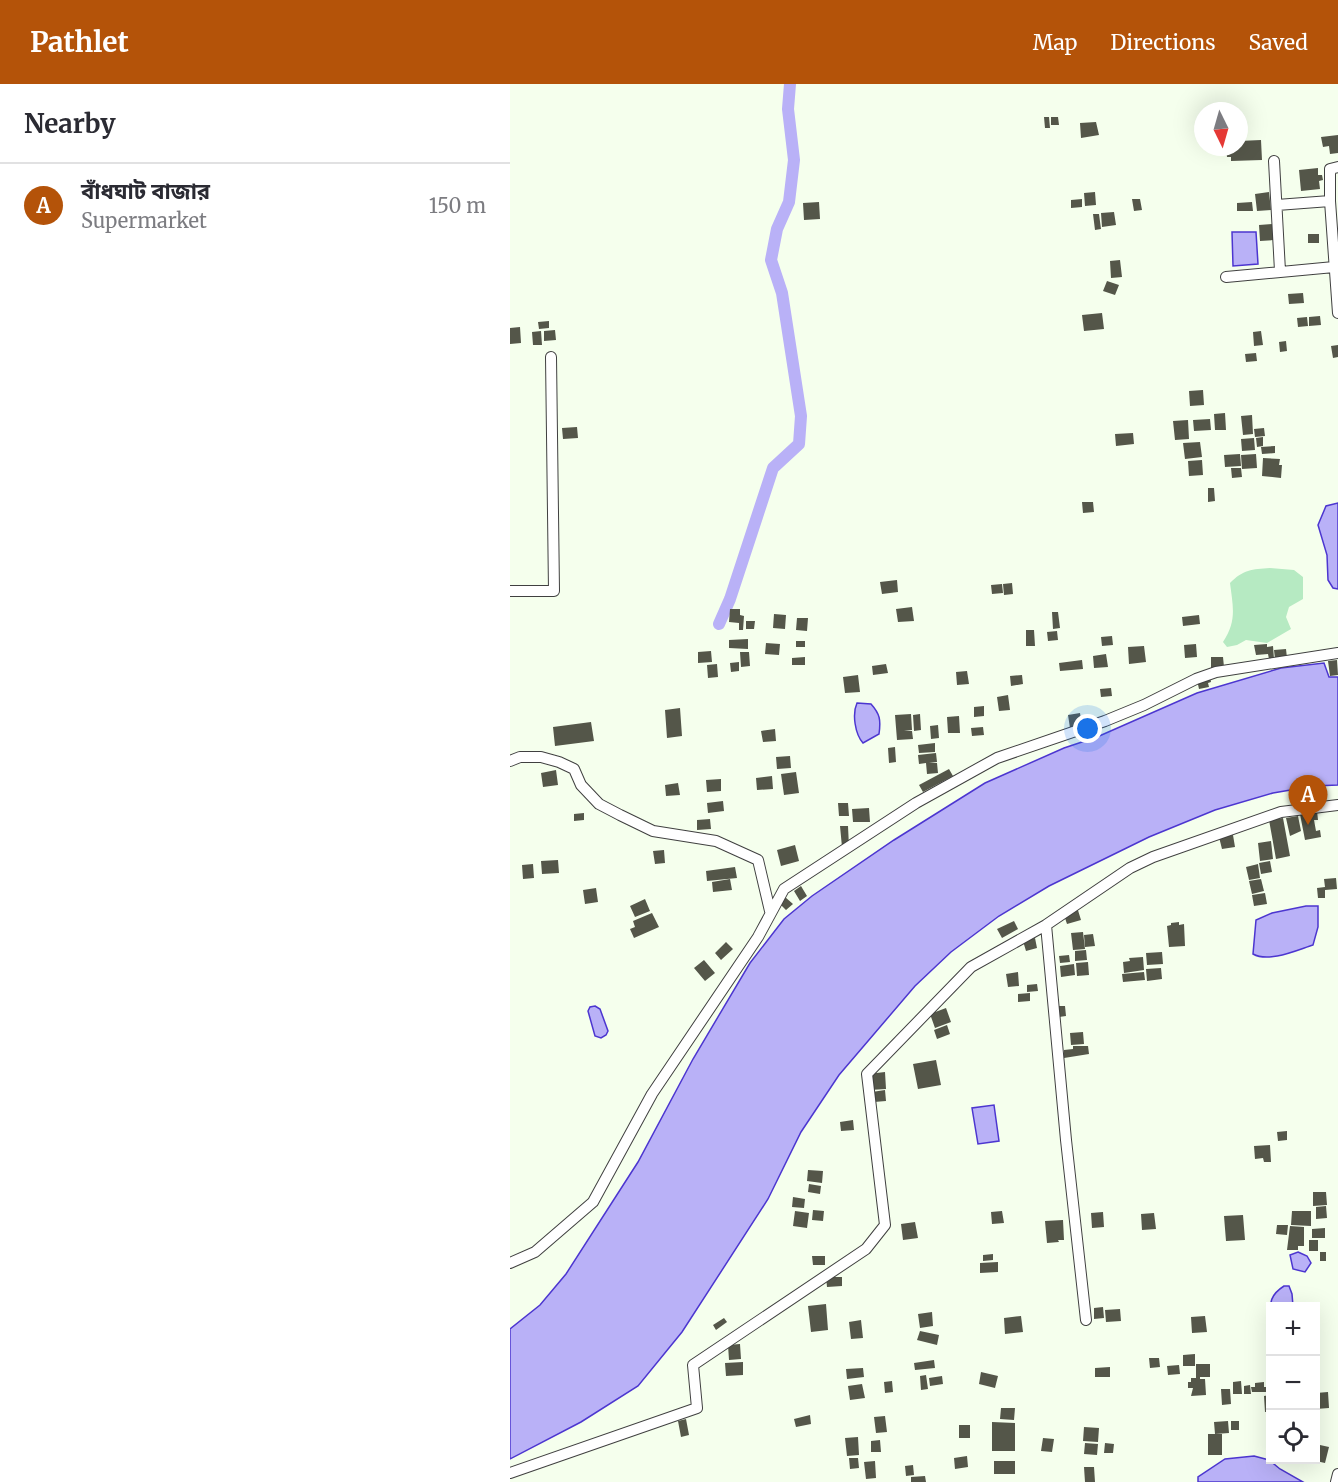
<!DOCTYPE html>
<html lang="en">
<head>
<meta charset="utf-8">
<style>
  :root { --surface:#fff; --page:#f2f2f3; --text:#2b2b33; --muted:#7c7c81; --line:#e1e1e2; --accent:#b45309 }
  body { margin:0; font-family:Merriweather,"Noto Sans Bengali",serif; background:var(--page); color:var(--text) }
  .controls { position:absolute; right:18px; bottom:18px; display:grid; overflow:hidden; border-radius:0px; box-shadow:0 6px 24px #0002 }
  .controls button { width:54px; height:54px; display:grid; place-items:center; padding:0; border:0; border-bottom:2px solid var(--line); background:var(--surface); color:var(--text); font:30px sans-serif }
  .compass { position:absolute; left:684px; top:18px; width:54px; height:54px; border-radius:50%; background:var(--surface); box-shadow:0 6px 24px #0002; rotate:175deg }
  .you { position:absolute; left:578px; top:645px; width:21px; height:21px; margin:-15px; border:4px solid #fff; border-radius:50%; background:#1a73e8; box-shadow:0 0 0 9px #1a73e833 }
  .badge { display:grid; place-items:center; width:39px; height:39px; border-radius:50%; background:var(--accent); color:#fff; font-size:20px; font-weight:700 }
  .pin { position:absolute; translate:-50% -50px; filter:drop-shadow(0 2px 3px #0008) }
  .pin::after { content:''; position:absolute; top:32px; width:21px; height:18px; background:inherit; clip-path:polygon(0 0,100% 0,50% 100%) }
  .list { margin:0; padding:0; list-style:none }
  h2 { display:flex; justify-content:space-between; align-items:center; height:78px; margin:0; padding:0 24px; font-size:26px }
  h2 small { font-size:20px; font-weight:400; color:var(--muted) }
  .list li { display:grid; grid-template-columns:39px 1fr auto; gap:18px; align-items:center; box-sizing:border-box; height:84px; padding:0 24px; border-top:2px solid var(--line) }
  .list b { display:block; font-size:22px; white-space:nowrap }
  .list p { margin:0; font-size:20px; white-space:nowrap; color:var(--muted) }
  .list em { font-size:20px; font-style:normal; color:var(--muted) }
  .icon { flex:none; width:33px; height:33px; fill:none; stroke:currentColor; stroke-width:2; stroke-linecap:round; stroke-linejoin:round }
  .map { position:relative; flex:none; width:828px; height:1398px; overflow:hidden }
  header { display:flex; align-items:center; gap:36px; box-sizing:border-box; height:84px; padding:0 30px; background:var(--accent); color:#fff }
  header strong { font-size:28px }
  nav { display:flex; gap:33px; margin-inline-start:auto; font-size:21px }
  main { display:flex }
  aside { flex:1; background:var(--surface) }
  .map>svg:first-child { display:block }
</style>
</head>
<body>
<header>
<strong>Pathlet</strong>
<nav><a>Map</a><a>Directions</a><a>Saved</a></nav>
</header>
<main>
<aside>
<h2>Nearby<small></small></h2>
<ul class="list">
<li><span class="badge">A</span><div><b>বাঁধঘাট বাজার</b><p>Supermarket</p></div><em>150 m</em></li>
</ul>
</aside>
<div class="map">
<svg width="828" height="1398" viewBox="0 0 828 1398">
  <rect width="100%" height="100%" fill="#f5ffed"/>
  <path fill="#b6eac2" d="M760 484 784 486 793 493V515L779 523 776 533 781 545 757 559 736 556 727 561 717 563 713 558C727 537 723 523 720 499 733 486 742 485 760 484Z"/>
  <path fill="#b9b1f7" stroke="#4c36d0" stroke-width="1.5" d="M722 148H746L748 180 723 182Z
    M828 419V505L823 504 818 496 817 471 808 441 816 422Z
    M814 579 819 593H828V701L804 702 763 709 705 726 639 753 539 802 489 832 441 868 405 902 329 991 291 1048 258 1115 172 1248 128 1302 71 1338 0 1375V1245L30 1221 56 1190 128 1078 183 975 240 879 274 835 302 812 384 756 475 699 554 664 587 653 687 609 771 584Z
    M347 619 361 620C370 630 371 636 369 650L353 659C345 650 342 630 347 619Z
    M796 822H808V843L803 861C787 866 759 879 743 870L746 836 762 829Z
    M85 922 90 925 98 947 96 951 91 954 85 952 78 927 80 923Z
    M484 1021 489 1057 468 1060 462 1024Z
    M788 1168 797 1172 801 1179 795 1188 783 1185 780 1171Z
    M774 1202H779L782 1210 783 1222H760V1234C760 1218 760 1211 774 1202Z
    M744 1372 759 1376 770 1385 793 1398H688V1393L715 1375Z"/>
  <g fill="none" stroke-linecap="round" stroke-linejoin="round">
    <path stroke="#b9b1f7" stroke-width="12" d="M209 540 220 515 263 384 289 360 291 332 272 209 261 176 267 145 279 118 284 76 278 25 280 0"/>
  </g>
  <path fill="#545649" d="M534 33H539L540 44H535Z
    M541 33H548L549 41H541Z
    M586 38 589 51 571 54 570 39Z
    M828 51V69L820 70 819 62 813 63 811 53Z
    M751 56 752 76 721 77V73H717L716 63H729V57Z
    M808 84V91H812L813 96 809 97 810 105 791 107 789 86Z
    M585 108 586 121 575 122 574 109Z
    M759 108 761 126 747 127 745 110Z
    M572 115V123L561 124V116Z
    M622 115H630L632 126 624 127Z
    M309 118 310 135 294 136 293 119Z
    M742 118 743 127H727V119Z
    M604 128 606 141 592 143 591 129Z
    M583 130H589L591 145 585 146Z
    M763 140 764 156 750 157 749 141Z
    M798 150H809V159H798Z
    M610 176 612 193 601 194 600 177Z
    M597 197 609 201 605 211 593 207Z
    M793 209 794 219 779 220 778 210Z
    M592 229 594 245 574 247 572 231Z
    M810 232 811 241 799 242V233Z
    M797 233 798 242 788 243 787 234Z
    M39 237V244L29 245 28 238Z
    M10 243 11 259 0 260V244Z
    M45 246 46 256 34 257V247Z
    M31 247 32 261H23L22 248Z
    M751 247 753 261 744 262 743 248Z
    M776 257 777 267 770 268 769 258Z
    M828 261V273L823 274 821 262Z
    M746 269 747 277 736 278 735 270Z
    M693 306 694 321 680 322 679 307Z
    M715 329 716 346H705L704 330Z
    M742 331 743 350 733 351 731 332Z
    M700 335 701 346 684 347 683 336Z
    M678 336 679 355 665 356 663 337Z
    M67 343 68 354 53 355 52 344Z
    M754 344 755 352 745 353 744 345Z
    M623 349 624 360 606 362 605 350Z
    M753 353V362L747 363 746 354Z
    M744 354 745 366 732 367 731 355Z
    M690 358 692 373 675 375 673 359Z
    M765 362V369L752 370 751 363Z
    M730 370 731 382 715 383 714 371Z
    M746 370 747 384 732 385 731 371Z
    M753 374 770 375 769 381H772L771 394 752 392Z
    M692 376 693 391 679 392 678 377Z
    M721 384H731L732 393 722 394Z
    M698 404H704L705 417 698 418Z
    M572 418H583L584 428 573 429Z
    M387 496 388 508 372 510 370 498Z
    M502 499 503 510 494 511 493 500Z
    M492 500 493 509 482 510 481 501Z
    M402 523 404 537 388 538 386 525Z
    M220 525H230V531L234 532 233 546H229V539L219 538Z
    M542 528H548L550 544 543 545Z
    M264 530 276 531 275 545 263 544Z
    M689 531 690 540 673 542 672 533Z
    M287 534H298L297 547 286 546Z
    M236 537H245L244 545H236Z
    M516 546H524L525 562H516Z
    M547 547 548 556 538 557 537 548Z
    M602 552 603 561 592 562 591 553Z
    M238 555V565L219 564V556Z
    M286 557H295V563H286Z
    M256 559 270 560 269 571 255 570Z
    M686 560 687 573 675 574 674 561Z
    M757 560V563L763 562 764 575H759L758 570 746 571 744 561Z
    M634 562 636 578 619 580 618 563Z
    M776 565 777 574 765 575 764 566Z
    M201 567 202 578 188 579V568Z
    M230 568H239L240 582 231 583Z
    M596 570 598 583 584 584 583 572Z
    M295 573V581H282V574Z
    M701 573H713L714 583 701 584Z
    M572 576 573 585 550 587 549 579Z
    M827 576 828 591 820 592 818 577Z
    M229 578V587L221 588 220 579Z
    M207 580 208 593 198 594 197 581Z
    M376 580 378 589 363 591 362 582Z
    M457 587 459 600 447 601 446 588Z
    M348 591 350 608 335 609 333 593Z
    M512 591 513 600 501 602 500 592Z
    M700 593 701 598 698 599 699 603 689 605 687 596Z
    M601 604 602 612 591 613 590 605Z
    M498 611 500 626 489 627 487 613Z
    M474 622V632L464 633V623Z
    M170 624 172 652 157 654 155 626Z
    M570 629 572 642 560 644 558 631Z
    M401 630 402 646 394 647H402L403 655 387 656 385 631Z
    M410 630 411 646 404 647 403 631Z
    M449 632 450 649H438L437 633Z
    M81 638 84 657 45 662 43 643Z
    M428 641 429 654 421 655 420 642Z
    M473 643 474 651 462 652 461 644Z
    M265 645 266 657 253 658 251 647Z
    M425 659V668L409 669 408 661Z
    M385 663 386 678 379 679 378 664Z
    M426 669 427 678 419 679H427L428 689 417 690 416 679 409 680 408 671Z
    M280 672 281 684 267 685 266 673Z
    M439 685 443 692 413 708 409 701Z
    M46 686 48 701 33 703 31 689Z
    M286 688 289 709 274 711 271 690Z
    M262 692 263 705 247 706 246 694Z
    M211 695V707L197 708 196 696Z
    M168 699 170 711 156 712 155 701Z
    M213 717 214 727 198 729 197 719Z
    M328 719H338L339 732H329Z
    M359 724 360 738H343L342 725Z
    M807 727 808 736H804L806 747 810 746 811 753 795 756 790 730Z
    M74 729V736L64 737V730Z
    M788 732 791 747 780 752 776 734Z
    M773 734 780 772 766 775 759 736Z
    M200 735 201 745 187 746V736Z
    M330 742H338L339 763H332Z
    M723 751 725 763 712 765 709 753Z
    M761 757 763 775 750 777 748 759Z
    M285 761 289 777 271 782 267 766Z
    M154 766 155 779 145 780 143 767Z
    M48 776 49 789 32 790 31 777Z
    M760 777 762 788 751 790 749 779Z
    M23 780 24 794 13 795 12 781Z
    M748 780 750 794 739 796 736 783Z
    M225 783 227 794 197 797 196 787Z
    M826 794 827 805 815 806V814H808L807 804 815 803 814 795Z
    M220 795 222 806 203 808 202 798Z
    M751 795 754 807 742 810 739 797Z
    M291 802 297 812 290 817 284 807Z
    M86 804 88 818 75 820 73 806Z
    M755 809 757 820 744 822 742 811Z
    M275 813 283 820 276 826 269 819Z
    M135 815 140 827 125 833 120 822Z
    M567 823 571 836 557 840 553 828Z
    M142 829 149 843 124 854 120 845 125 843 123 837Z
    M504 837 508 845 492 854 487 845Z
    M669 838V841L674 840 675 862 659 863 657 842 661 841V839Z
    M573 848 575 865 563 866 561 849Z
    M583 850 585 862 575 863 574 851Z
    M525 854 527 864 516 867 513 857Z
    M216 858 223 865 211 876 205 869Z
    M576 866 577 876 565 877V867Z
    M652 868 653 880 637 881 636 869Z
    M559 871 560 878 550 879 549 872Z
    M633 873 634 886 614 889 613 878 620 877 619 874Z
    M194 876 205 889 195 897 184 884Z
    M578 878 579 891 567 892 566 879Z
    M564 880 565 891 551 893 550 882Z
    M651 884 652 895 637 897 636 885Z
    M508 888 509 902 498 903 496 890Z
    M634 888 635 896 613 898 612 890Z
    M527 900 528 907 517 908V901Z
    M520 909V917L508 918V910Z
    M549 922H555L556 932 549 933Z
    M436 924 441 938 425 944 420 930Z
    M437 941 440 950 427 955 424 946Z
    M573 948 574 960 561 961 560 949Z
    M563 962H578L579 970 554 974V966L563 965Z
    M426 976 431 1001 408 1005 403 980Z
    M375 988 376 1005 360 1006 358 990Z
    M375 1006 376 1017 364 1018 362 1008Z
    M343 1036 344 1046 331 1047 330 1038Z
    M777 1047V1056L768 1057 767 1048Z
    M760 1061 761 1078H754L753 1074 745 1075 744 1062Z
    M298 1086 313 1087 312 1099 297 1097Z
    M299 1100 311 1102 310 1110 298 1108Z
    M803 1108H816L817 1121 803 1122Z
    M283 1113 295 1115 294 1124 282 1123Z
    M816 1122 817 1134 806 1135V1123Z
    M303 1126 314 1127 313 1137 302 1136Z
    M285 1127 299 1129 297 1144 283 1142Z
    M492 1127 494 1139 482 1140 481 1128Z
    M782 1127H801V1142L781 1141Z
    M593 1128 594 1143 582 1144 581 1129Z
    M644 1129 646 1145 632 1146 631 1130Z
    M733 1131 735 1156 716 1157 714 1132Z
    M553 1136 554 1156H548L549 1158 537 1159 535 1137Z
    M405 1138 408 1154 393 1156 391 1140Z
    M767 1141H778L777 1151 766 1150Z
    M780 1142 794 1143V1162H788V1166H777Z
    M815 1144V1154H802V1145Z
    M799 1156H808V1167H799Z
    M810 1168H816V1177H810Z
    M483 1170V1176L473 1177V1171Z
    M302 1172H315V1181H303Z
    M488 1178V1188L470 1189V1179Z
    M316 1193H332V1202L317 1203Z
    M316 1220 318 1246 301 1248 298 1222Z
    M593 1223 594 1234 584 1235V1224Z
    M610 1225 611 1237 596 1238 595 1226Z
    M422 1228 423 1242 410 1244 408 1230Z
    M511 1232 513 1248 495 1250 494 1234Z
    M695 1232 697 1248 682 1249 681 1233Z
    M214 1234 217 1238 206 1246 203 1241Z
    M351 1236 353 1254 341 1255 339 1238Z
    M410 1247 429 1251 427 1261 407 1256Z
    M230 1260 231 1275 219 1276 218 1261Z
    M685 1270V1282H673V1271Z
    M639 1274H649L650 1283 640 1284Z
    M424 1276 425 1284 405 1286 404 1279Z
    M233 1278V1291L216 1292 215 1279Z
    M686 1280H700V1293H690V1295H695L696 1311 681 1312 683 1304H678V1298H681V1294H686Z
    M669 1281 670 1290 658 1291 657 1282Z
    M600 1283V1293H585V1284Z
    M353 1284 354 1293 337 1295 336 1285Z
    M471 1288 488 1292 485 1304 469 1300Z
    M416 1291 418 1305 411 1306 410 1292Z
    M432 1292 433 1300 420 1302 419 1294Z
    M382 1297 383 1308 375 1309 374 1298Z
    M731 1297 732 1310H723V1298Z
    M754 1298V1303H760V1308H742L741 1303H745V1299Z
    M352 1300 355 1314 340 1316 338 1302Z
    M740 1301 741 1310H734V1302Z
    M711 1305H720L721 1320 712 1321Z
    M818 1308 819 1324 806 1325V1309Z
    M760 1311V1328H755L754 1312Z
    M491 1324H505L504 1336 490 1335Z
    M300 1331 301 1340 286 1343 284 1335Z
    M375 1332 377 1348 366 1349 364 1333Z
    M176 1335 179 1351 171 1353 168 1337Z
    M718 1337 719 1349 705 1350 704 1338Z
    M721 1337H729V1346H721Z
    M482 1338 505 1339V1367H482Z
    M449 1341H460V1354H449Z
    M574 1343 589 1344 588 1358 573 1357Z
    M698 1350H712V1371H698Z
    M348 1353 349 1371 337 1372 335 1354Z
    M533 1354 544 1355 542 1368 531 1367Z
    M370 1356 371 1368H361V1357Z
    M575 1359 588 1360 587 1371 574 1370Z
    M595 1359 604 1360 603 1369H594Z
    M810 1361 819 1363 815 1379 806 1377Z
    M457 1372 458 1383 445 1385 444 1374Z
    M339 1374H348L349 1384 340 1385Z
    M365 1377 366 1394 356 1395 354 1378Z
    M484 1377H505V1390H484Z
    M403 1381 404 1391 396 1392 395 1382Z
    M574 1383H584L585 1398H575Z
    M415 1392 416 1398H401V1393Z"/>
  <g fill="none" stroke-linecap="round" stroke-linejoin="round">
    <g stroke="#404040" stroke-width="12">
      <path id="minor" d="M764 77 770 187
        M767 121 820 117
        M716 193 824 183
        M828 229 820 117V85L828 83
        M0 507H44L41 273
        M0 677 10 673H31L49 678 64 685 71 701 89 720 110 731 143 747 206 757 248 776 260 827
        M536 841 556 1056 576 1236
        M0 1179 25 1168 83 1118 142 1010 248 853 274 805 406 719 487 674 595 637 634 621 686 595 706 588 828 569
        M0 1389 187 1324 183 1281 356 1165 375 1141 357 990 461 883 536 841 620 784 643 773 771 728 828 721
        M826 1398 828 1390"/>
    </g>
    <use href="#minor" stroke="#fff" stroke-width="10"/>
  </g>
</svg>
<div class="controls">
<button>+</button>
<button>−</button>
<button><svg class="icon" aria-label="locate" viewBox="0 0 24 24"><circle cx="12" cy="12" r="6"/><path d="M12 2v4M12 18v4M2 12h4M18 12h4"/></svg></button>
</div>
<svg class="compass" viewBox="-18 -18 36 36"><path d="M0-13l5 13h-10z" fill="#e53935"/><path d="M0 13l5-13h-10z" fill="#7c7c81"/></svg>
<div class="you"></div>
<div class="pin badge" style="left:798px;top:741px">A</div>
</div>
</main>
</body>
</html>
